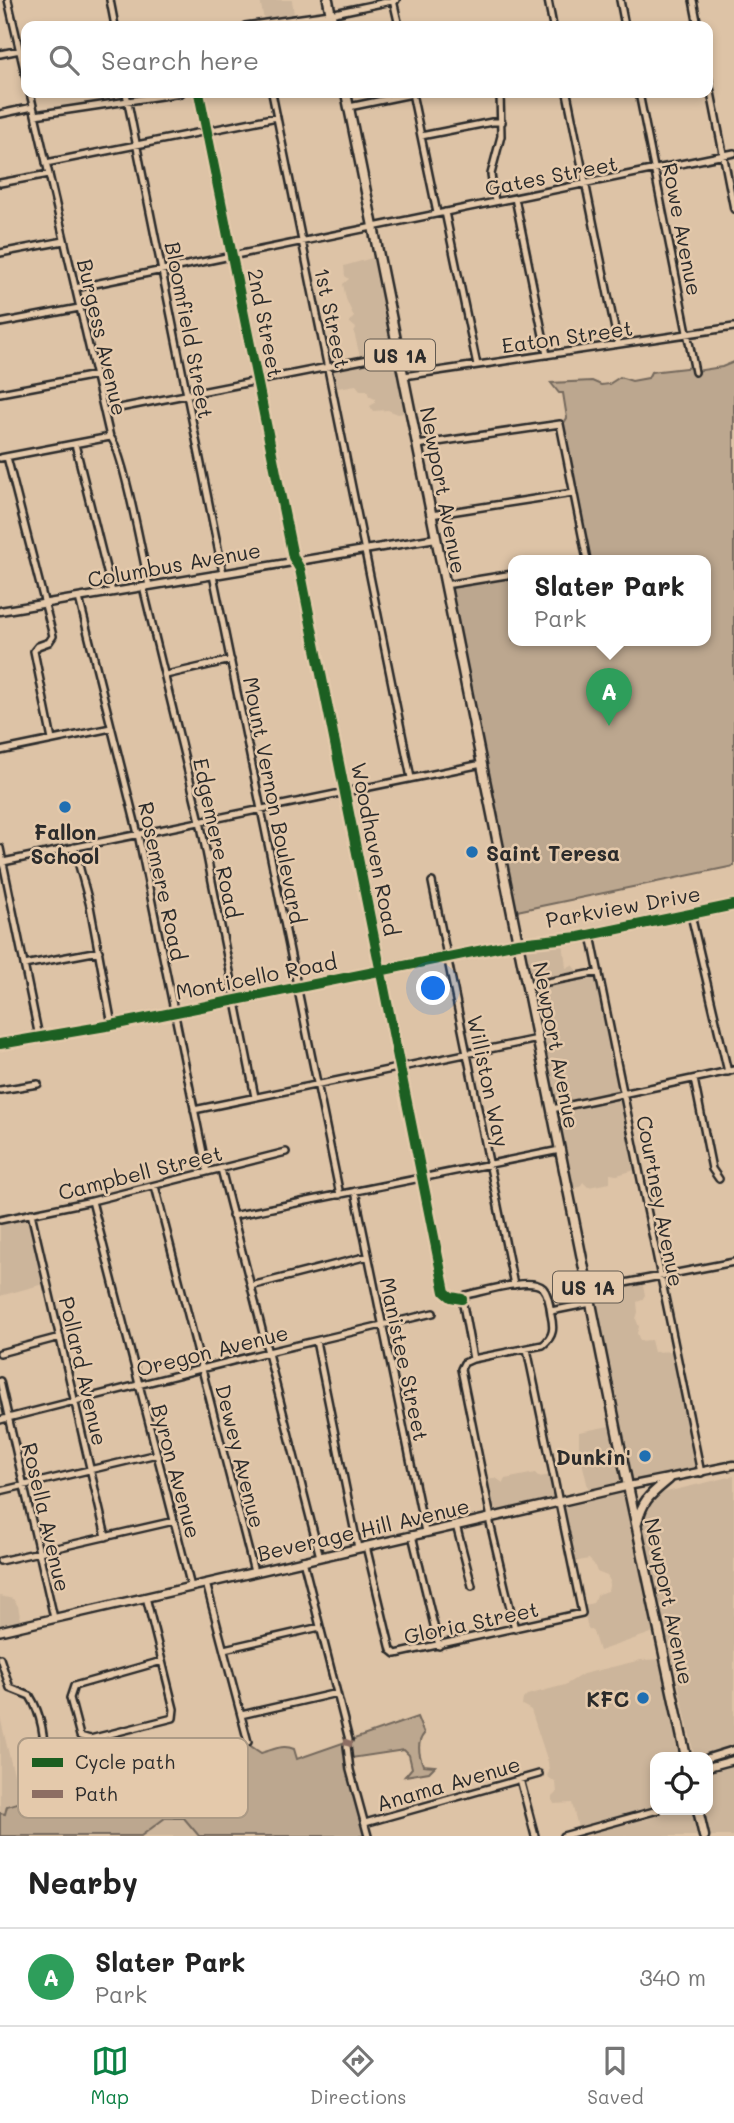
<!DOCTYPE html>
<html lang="en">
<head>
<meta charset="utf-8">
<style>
  :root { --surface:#fff; --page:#f6f6f6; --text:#222; --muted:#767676; --line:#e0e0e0; --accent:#0b8043 }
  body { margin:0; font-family:Mali,sans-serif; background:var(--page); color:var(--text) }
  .controls { position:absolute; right:21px; bottom:21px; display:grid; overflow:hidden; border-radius:14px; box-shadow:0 4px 10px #0003 }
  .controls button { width:63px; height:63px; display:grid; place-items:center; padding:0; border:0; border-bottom:2px solid var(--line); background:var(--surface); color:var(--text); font:35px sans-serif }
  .you { position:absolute; left:434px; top:989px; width:24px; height:24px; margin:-18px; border:5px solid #fff; border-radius:50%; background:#1a73e8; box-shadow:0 0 0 10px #1a73e833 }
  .badge { display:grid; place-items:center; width:46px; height:46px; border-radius:50%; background:var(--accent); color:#fff; font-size:23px; font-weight:700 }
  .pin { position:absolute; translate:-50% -58px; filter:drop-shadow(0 2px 4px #0008) }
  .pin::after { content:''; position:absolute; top:37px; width:24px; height:21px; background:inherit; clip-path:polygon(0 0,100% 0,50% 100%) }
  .popup { position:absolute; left:508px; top:555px; width:203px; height:91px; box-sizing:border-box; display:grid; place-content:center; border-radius:14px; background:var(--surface); filter:drop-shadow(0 2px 5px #0005); font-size:23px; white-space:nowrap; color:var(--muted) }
  .popup b { font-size:26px; color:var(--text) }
  .popup::after { content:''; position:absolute; left:50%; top:100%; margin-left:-14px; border:14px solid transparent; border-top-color:var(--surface) }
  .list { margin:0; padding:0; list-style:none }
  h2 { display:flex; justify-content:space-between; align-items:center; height:91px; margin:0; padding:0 28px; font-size:30px }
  h2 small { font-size:23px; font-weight:400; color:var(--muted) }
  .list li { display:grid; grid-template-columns:46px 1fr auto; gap:21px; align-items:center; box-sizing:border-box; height:98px; padding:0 28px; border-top:2px solid var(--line) }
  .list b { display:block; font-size:26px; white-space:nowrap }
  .list p { margin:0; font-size:23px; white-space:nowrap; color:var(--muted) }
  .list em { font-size:23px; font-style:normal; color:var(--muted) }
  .icon { flex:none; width:38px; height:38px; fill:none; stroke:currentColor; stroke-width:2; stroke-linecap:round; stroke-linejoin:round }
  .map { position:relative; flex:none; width:734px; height:1836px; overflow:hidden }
  .search { position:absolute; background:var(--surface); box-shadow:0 4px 10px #0003; left:21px; right:21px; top:21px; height:77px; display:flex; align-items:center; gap:18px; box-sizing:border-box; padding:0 24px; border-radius:14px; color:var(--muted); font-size:26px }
  .sheet { height:189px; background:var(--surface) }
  nav { display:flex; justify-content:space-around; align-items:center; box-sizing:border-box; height:98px; border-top:2px solid var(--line); background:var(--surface); font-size:19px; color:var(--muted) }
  nav a { display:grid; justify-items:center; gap:4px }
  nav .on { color:var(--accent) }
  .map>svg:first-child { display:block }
</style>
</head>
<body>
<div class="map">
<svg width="734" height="1836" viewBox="0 0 734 1836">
  <rect width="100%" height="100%" fill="#ddc3a6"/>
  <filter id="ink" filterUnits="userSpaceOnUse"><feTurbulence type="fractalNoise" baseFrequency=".0143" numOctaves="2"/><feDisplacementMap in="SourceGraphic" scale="14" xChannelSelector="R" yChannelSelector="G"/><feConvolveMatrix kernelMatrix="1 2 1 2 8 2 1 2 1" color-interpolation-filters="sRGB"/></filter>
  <g filter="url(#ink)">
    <path fill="#ccb59b" d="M260 0H292L295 21 265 25Z
      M379 256 410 412 398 414 388 410 373 411 370 406 375 403V399L369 396 367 390H360L356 385 332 389 330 368 361 361 354 332 356 328 349 322 354 317 346 299 343 284 349 279 345 276 344 266Z
      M563 941 566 968 572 965 578 972 598 968 639 1169 617 1175 610 1174V1183L588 1187 583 1182 580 1187 568 1189 520 945Z
      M33 1215 47 1283 0 1296V1222Z
      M642 1282 645 1295 642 1300 637 1302 638 1312 636 1319 639 1327 637 1333 640 1341 651 1340 654 1352 675 1351 699 1473 630 1488 632 1500 734 1476V1746L694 1755 675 1668 659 1625 657 1631 599 1651 593 1632 588 1628 582 1606 593 1603 598 1594 608 1591 610 1581 607 1576 597 1572 594 1564 589 1559 573 1562 558 1504 493 1518 484 1481 496 1478 503 1483 505 1479 535 1473 539 1477 551 1475 558 1503 590 1496 582 1462 574 1460V1454L579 1449V1432L615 1425 590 1294Z
      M0 1596 13 1599 18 1606 22 1628 0 1633Z
      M664 1659 687 1757H655V1810H708V1758L734 1750V1836H580L572 1803 554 1804 552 1798 557 1793 556 1783 547 1776 549 1772 548 1762 531 1710 522 1705 523 1699 527 1695 565 1685 583 1674 641 1660Z
      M0 1717 12 1767 17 1781 20 1802 7 1806 3 1815 0 1813Z
      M165 1818H184L199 1836H141Z"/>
    <path fill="#bca78f" stroke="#74695d" stroke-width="2" d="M734 362V866L512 912 446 586 513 576V640H705V560H587L562 426 567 418 563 393H559L551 383 592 381 601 385 609 384 620 377 632 381 648 378 651 372 694 367 696 371 722 367Z
      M417 1717 424 1734C416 1743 419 1755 423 1765L435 1766 429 1772 405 1776 412 1768 409 1755 404 1750 351 1758 353 1775 369 1836H199L184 1818H165L141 1836H0V1813L5 1814 7 1806 20 1802 25 1803 31 1799 52 1798C72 1777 87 1772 113 1763 121 1760 128 1763 136 1762 141 1761 147 1758 152 1756L155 1760 160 1762 170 1754 176 1755 195 1749 200 1757 205 1758 221 1752 225 1756C236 1756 243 1754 249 1745L261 1753C273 1750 282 1744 294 1749L297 1759Z"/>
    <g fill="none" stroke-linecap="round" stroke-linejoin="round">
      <g stroke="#2b2b2b" stroke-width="10">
        <path id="minor" d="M8 0 26 78
          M110 0 115 26
          M393 0 399 26
          M548 0 553 26
          M620 0 625 26
          M693 0 698 26
          M245 26 330 14 396 0
          M0 54 20 50
          M708 77 734 209
          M30 93 110 437C122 445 144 563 149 586
          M126 93 223 573
          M199 93 293 557 300 569 445 1292 451 1297 462 1299
          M272 93 411 778
          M412 93 437 213
          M567 93 618 344
          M639 93 695 372
          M349 107 412 94
          M0 114 33 107
          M35 115 181 93
          M421 136 492 122H502
          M46 163 277 117
          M0 183 49 174
          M515 198 547 355
          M495 202 491 174 501 136 500 93
          M445 212 477 365
          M0 253 64 241
          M75 288 734 153
          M0 323 79 308
          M404 376 734 327
          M0 393 96 375
          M104 411 399 353
          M75 444 112 592
          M417 445 560 424 587 560
          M7 457 53 636 49 642 38 646 34 651 52 740
          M0 458 110 437
          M431 515 573 493
          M213 575 340 1195
          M445 585 513 574
          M143 587 200 821 255 1097
          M79 598 138 834 207 1172
          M166 675 231 660
          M0 751 111 728
          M74 847 90 906 112 1025
          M0 848 39 1037
          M3 862 482 764
          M432 882 514 1285
          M691 915 728 1072
          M591 935 701 1473
          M518 943 579 937 734 905
          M24 965 99 951
          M527 986 599 972
          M694 1079 712 1169 719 1179
          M0 1090 38 1084
          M552 1109 734 1070
          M194 1110 538 1039
          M221 1169 320 1557
          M155 1186 254 1572
          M355 1191 425 1532
          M92 1201 191 1587
          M31 1213 106 1537
          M232 1216 560 1150
          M0 1220 92 1201 286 1152
          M251 1286 368 1256
          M588 1290 734 1262
          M462 1299 466 1295C482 1292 531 1276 543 1288 549 1295 550 1307 551 1315 554 1328 554 1336 543 1345L473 1359 464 1363 461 1369 490 1513V1523L515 1629
          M462 1299 473 1359
          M551 1311 591 1303
          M316 1341 358 1548
          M0 1353 60 1337
          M0 1381 54 1618
          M0 1420 268 1352 433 1313
          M0 1491 157 1454
          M456 1525 472 1586
          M412 1535 439 1646
          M366 1546 391 1650 396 1654 582 1613 527 1349
          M303 1560 349 1740
          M0 1561 174 1521
          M206 1583 248 1742
          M146 1597 162 1661
          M224 1649 320 1627
          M0 1658 10 1688 30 1696C40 1712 47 1740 42 1758
          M162 1661 174 1709 173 1718 90 1739 80 1736 70 1698 74 1686Z
          M241 1715 337 1693
          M347 1746 350 1770 368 1836
          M520 1779 535 1836
          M365 1823 539 1774
          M563 1836 658 1810"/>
      </g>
      <g stroke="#2b2b2b" stroke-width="11">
        <path id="tertiary" d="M0 611 436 538
          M0 1044 112 1025 518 943
          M628 1486 734 1465
          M708 1758 734 1750
          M708 1767 734 1760"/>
      </g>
      <g stroke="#2b2b2b" stroke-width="12">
        <path id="secondary" d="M0 1631 628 1486"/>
      </g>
      <g stroke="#2b2b2b" stroke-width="13">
        <path id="primary" d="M328 0 333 26
          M346 93 628 1486 686 1757
          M637 1523C643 1499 650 1495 669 1479
          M698 1810 704 1836"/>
      </g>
      <use href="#minor" stroke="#e4c9ab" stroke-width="5"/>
      <use href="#tertiary" stroke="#e4c9ab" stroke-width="6"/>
      <use href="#secondary" stroke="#e4c9ab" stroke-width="7"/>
      <use href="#primary" stroke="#e4c9ab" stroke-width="8"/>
      <path stroke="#8d6e63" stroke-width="9" stroke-dasharray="18 9" stroke-linecap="butt" d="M347 1746 349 1740"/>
      <g stroke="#e4c9ab" stroke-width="15">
        <path id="cycleway" d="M199 93 293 557 300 569 445 1292 451 1297 462 1299
          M0 1044 112 1025 518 943 579 937 734 905"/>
      </g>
      <use href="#cycleway" stroke="#1b5e20" stroke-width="10"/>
    </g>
  </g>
  <g fill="#1f6fb2" stroke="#e4c9ab" stroke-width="2.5">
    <circle cx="65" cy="807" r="7"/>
    <circle cx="472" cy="852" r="7"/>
    <circle cx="645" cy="1456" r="7"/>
    <circle cx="643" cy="1698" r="7"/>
  </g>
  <g text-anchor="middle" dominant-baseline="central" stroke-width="5" stroke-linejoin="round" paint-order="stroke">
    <g fill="#e4c9ab" stroke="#625a51" stroke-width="2">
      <rect x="365" y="339.5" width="70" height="31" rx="5"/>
      <rect x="553" y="1271.5" width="70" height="31" rx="5"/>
    </g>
    <g font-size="19" font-weight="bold" fill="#2b2b2b">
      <text x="400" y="355">US 1A</text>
      <text x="588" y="1287">US 1A</text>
    </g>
    <g font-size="21" fill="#2b2b2b" stroke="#e4c9ab">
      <text transform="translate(551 175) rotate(-11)">Gates Street</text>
      <text transform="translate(683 229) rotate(79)">Rowe Avenue</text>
      <text transform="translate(333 318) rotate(78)">1st Street</text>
      <text transform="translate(266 323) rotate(79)">2nd Street</text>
      <text transform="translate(190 330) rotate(79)">Bloomfield Street</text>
      <text transform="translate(567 336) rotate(-8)">Eaton Street</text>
      <text transform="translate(103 337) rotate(77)">Burgess Avenue</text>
      <text transform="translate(444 490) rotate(79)">Newport Avenue</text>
      <text transform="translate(174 564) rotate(-10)">Columbus Avenue</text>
      <text transform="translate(275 800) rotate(79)">Mount Vernon Boulevard</text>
      <text transform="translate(218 838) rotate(78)">Edgemere Road</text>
      <text transform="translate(376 849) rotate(79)">Woodhaven Road</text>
      <text transform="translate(163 881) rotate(78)">Rosemere Road</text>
      <text transform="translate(623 906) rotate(-10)">Parkview Drive</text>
      <text transform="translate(256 976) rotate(-11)">Monticello Road</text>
      <text transform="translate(557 1045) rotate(79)">Newport Avenue</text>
      <text transform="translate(489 1081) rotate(78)">Williston Way</text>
      <text transform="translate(140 1172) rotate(-14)">Campbell Street</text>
      <text transform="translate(661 1201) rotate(79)">Courtney Avenue</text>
      <text transform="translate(212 1350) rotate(-14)">Oregon Avenue</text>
      <text transform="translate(405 1359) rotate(78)">Manistee Street</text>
      <text transform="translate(84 1371) rotate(77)">Pollard Avenue</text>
      <text transform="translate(241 1456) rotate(76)">Dewey Avenue</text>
      <text transform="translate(177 1471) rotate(75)">Byron Avenue</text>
      <text transform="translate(47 1517) rotate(77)">Rosella Avenue</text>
      <text transform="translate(363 1529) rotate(-13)">Beverage Hill Avenue</text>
      <text transform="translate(670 1601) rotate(78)">Newport Avenue</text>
      <text transform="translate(471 1622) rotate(-12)">Gloria Street</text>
      <text transform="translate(448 1783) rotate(-16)">Anama Avenue</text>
    </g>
    <g font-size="21" font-weight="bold" fill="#2b2b2b" stroke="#e4c9ab" text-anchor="end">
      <text x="65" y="831" text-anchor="middle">Fallon<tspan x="65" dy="24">School</tspan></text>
      <text x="486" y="852" text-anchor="start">Saint Teresa</text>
      <text x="631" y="1456">Dunkin'</text>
      <text x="629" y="1698">KFC</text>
    </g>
  </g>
  <rect x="18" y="1738" width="230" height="80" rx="10" fill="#e4c9ab" stroke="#ac9a85" stroke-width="2"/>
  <rect x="32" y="1758" width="31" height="9" fill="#1b5e20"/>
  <rect x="32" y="1790" width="31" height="8" fill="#8d6e63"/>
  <g font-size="19" fill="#2b2b2b">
    <text x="75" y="1769">Cycle path</text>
    <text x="75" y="1801">Path</text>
  </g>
</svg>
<div class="controls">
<button><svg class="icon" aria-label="locate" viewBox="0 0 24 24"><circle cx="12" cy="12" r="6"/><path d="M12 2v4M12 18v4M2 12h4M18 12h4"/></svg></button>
</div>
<div class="you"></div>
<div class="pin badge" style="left:609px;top:726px;background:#2e9e5b">A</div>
<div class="popup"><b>Slater Park</b>Park</div>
<div class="search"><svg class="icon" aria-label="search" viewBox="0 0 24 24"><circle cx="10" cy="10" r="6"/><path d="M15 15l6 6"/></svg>Search here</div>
</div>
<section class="sheet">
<h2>Nearby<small></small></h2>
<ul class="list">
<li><span class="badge" style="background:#2e9e5b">A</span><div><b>Slater Park</b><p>Park</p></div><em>340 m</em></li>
</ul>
</section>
<nav>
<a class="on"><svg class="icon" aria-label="map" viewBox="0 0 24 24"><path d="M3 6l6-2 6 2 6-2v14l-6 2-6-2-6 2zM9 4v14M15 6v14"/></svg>Map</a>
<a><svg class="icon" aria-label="directions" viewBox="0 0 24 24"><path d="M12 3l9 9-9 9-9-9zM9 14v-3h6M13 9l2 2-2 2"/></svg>Directions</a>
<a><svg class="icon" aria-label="saved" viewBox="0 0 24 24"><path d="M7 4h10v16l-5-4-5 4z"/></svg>Saved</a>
</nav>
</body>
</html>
